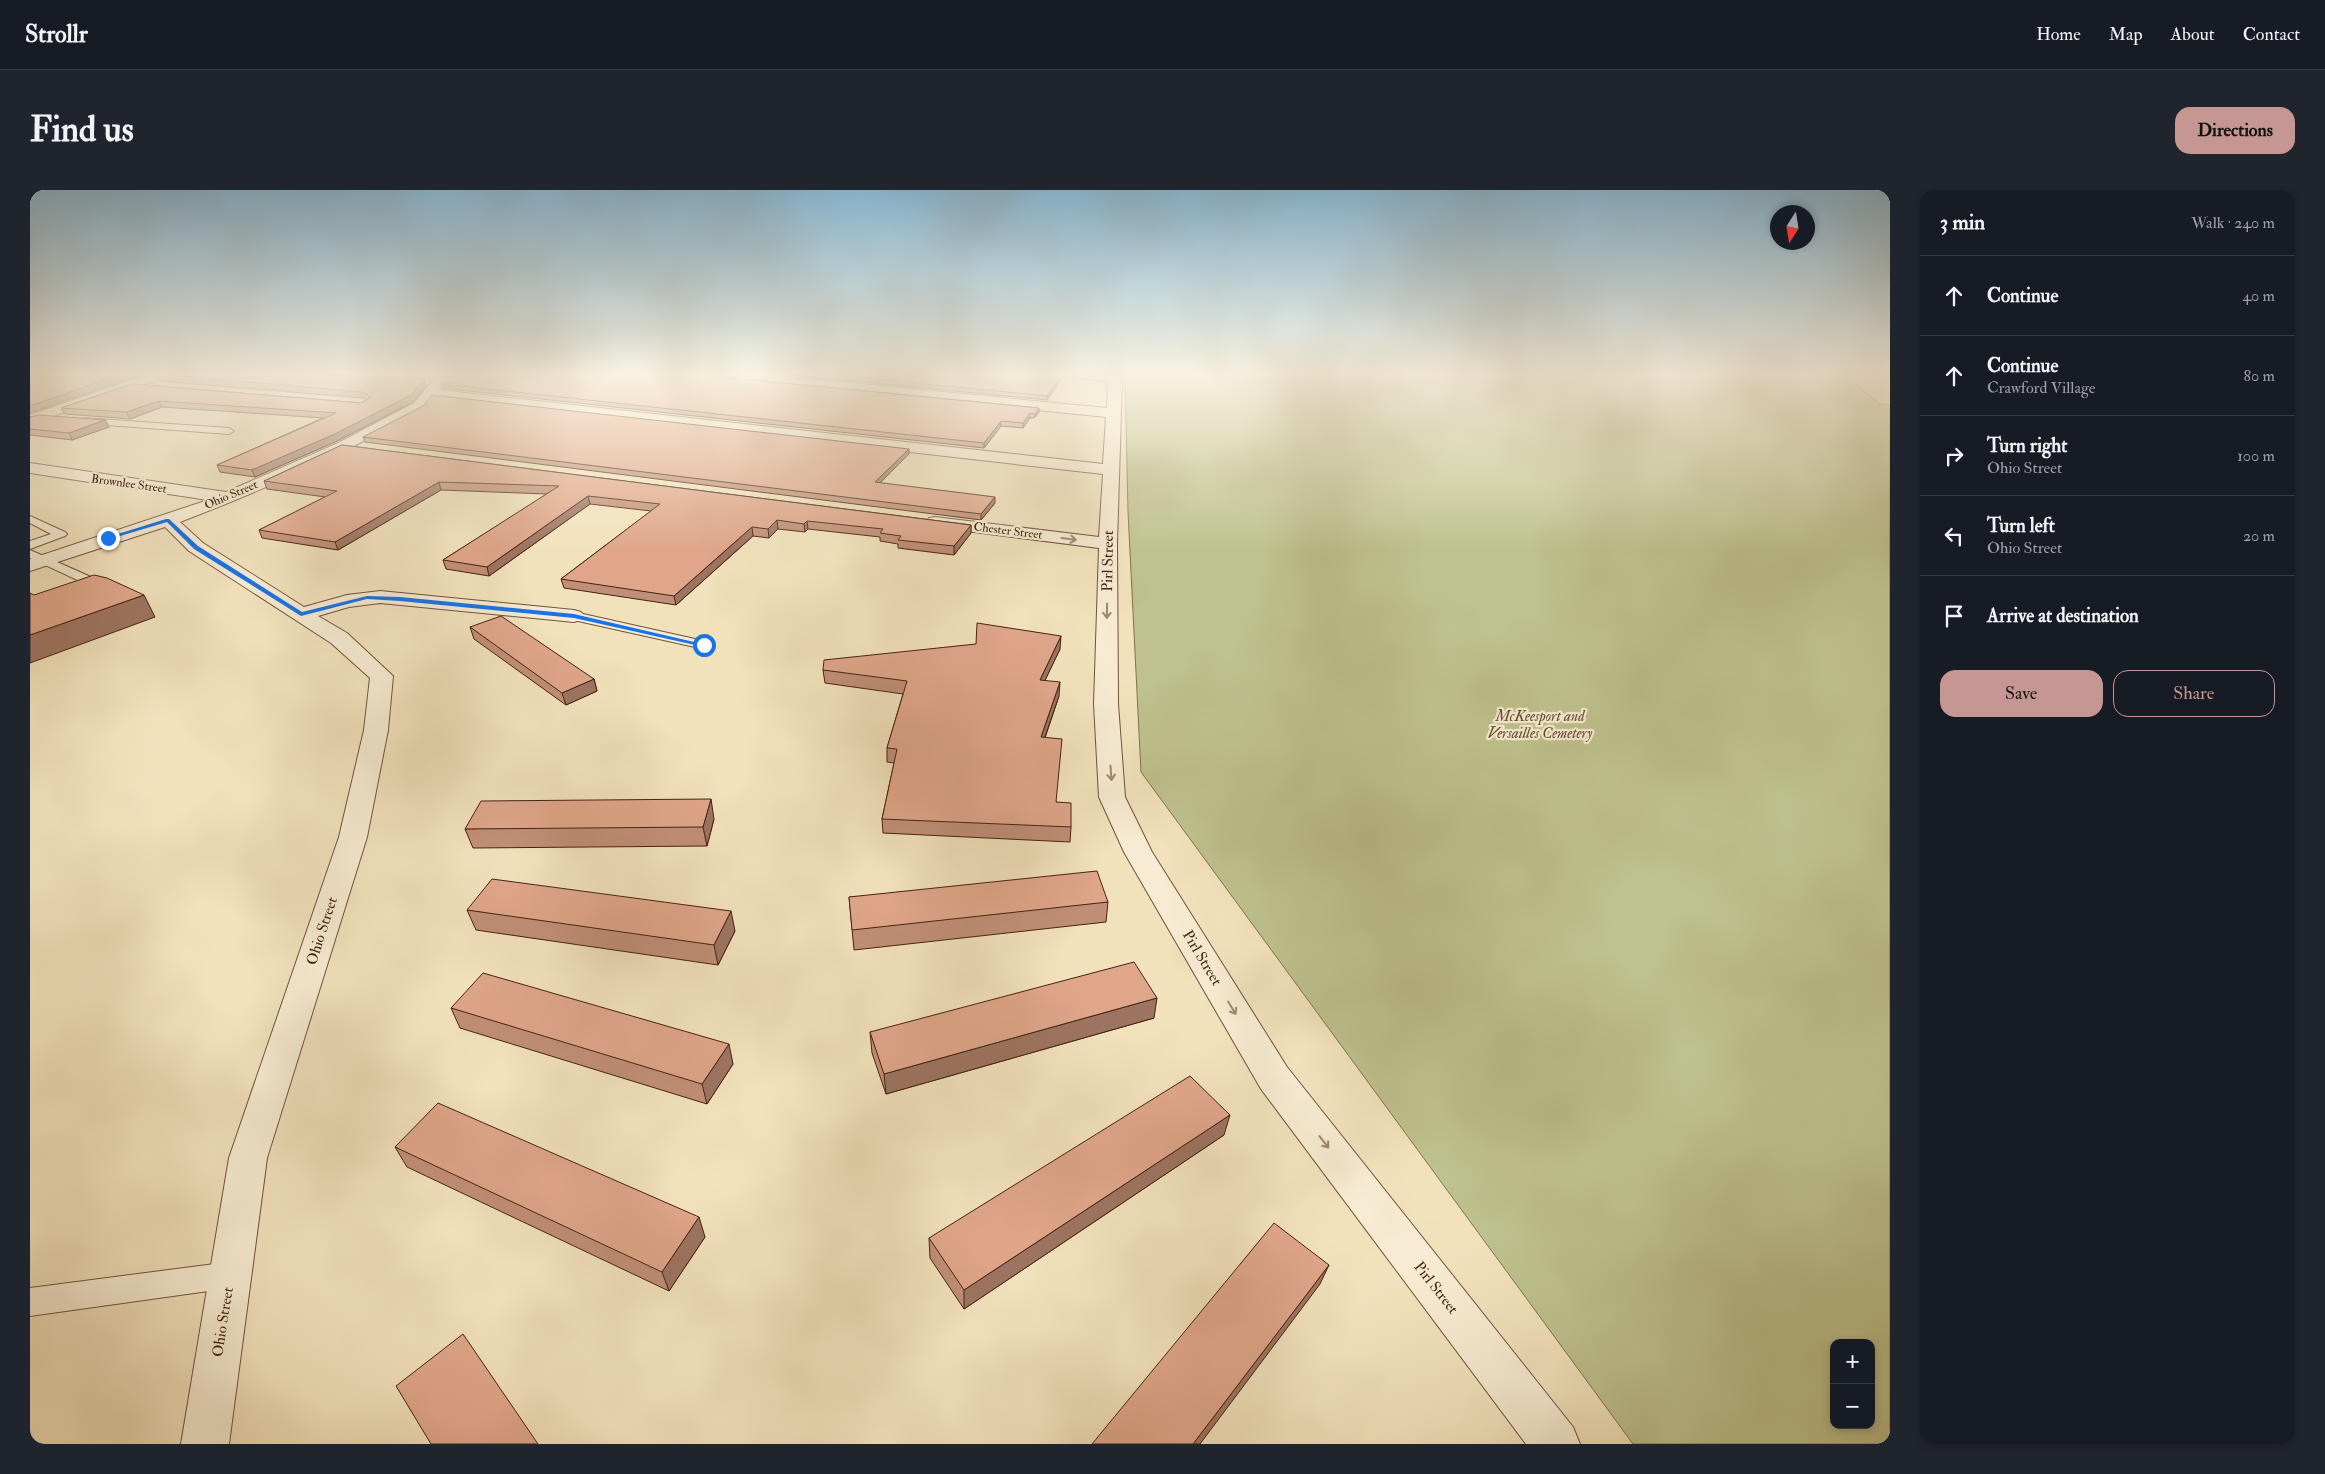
<!DOCTYPE html>
<html lang="en">
<head>
<meta charset="utf-8">
<style>
  :root { --surface:#171b24; --page:#20242c; --text:#f1f3f6; --muted:#9ea1a6; --line:#363941; --accent:#c59692 }
  body { margin:0; font-family:"IM FELL Double Pica",serif; background:var(--page); color:var(--text) }
  .controls { position:absolute; right:15px; bottom:15px; display:grid; overflow:hidden; border-radius:10px; box-shadow:0 2px 8px #0003 }
  .controls button { width:45px; height:45px; display:grid; place-items:center; padding:0; border:0; border-bottom:1px solid var(--line); background:var(--surface); color:var(--text); font:25px sans-serif }
  .compass { position:absolute; left:1740px; top:15px; width:45px; height:45px; border-radius:50%; background:var(--surface); box-shadow:0 2px 8px #0003; rotate:192deg }
  .stop { position:absolute; width:15px; height:15px; margin:-11px; border:4px solid #1a73e8; border-radius:50%; background:#fff }
  .stop.end { background:#1a73e8; border-color:#fff; box-shadow:0 1px 5px #0008 }
  .list { margin:0; padding:0; list-style:none }
  h2 { display:flex; justify-content:space-between; align-items:center; height:65px; margin:0; padding:0 20px; font-size:21px }
  h2 small { font-size:16px; font-weight:400; color:var(--muted) }
  .list li { display:grid; grid-template-columns:32px 1fr auto; gap:15px; align-items:center; box-sizing:border-box; height:80px; padding:0 20px; border-top:1px solid var(--line) }
  .list b { display:block; font-size:19px; white-space:nowrap }
  .list p { margin:0; font-size:16px; white-space:nowrap; color:var(--muted) }
  .list em { font-size:16px; font-style:normal; color:var(--muted) }
  .actions { display:flex; gap:10px; padding:15px 20px }
  .actions a { flex:1; padding:11px 0; border:1px solid var(--accent); border-radius:15px; text-align:center; font-size:18px; color:var(--accent) }
  .actions .main { background:var(--accent); color:#111 }
  .icon { flex:none; width:28px; height:28px; fill:none; stroke:currentColor; stroke-width:2; stroke-linecap:round; stroke-linejoin:round }
  .map { position:relative; flex:none; width:1860px; height:1254px; overflow:hidden; border-radius:15px }
  header { display:flex; align-items:center; gap:30px; box-sizing:border-box; height:70px; padding:0 25px; background:var(--surface); border-bottom:1px solid var(--line) }
  header strong { font-size:24px }
  nav { display:flex; gap:28px; margin-inline-start:auto; font-size:18px }
  .intro { display:flex; align-items:center; justify-content:space-between; box-sizing:border-box; height:120px; padding:0 30px }
  h1 { margin:0; font-size:35px }
  .button { padding:12px 22px; border-radius:15px; background:var(--accent); color:#111; font-size:18px; font-weight:700 }
  main { display:flex; gap:30px; padding:0 30px }
  aside { flex:1; background:var(--surface); border-radius:15px; box-shadow:0 2px 8px #0003 }
  .map>svg:first-child { display:block }
</style>
</head>
<body>
<header>
<strong>Strollr</strong>
<nav><a>Home</a><a>Map</a><a>About</a><a>Contact</a></nav>
</header>
<div class="intro"><h1>Find us</h1><a class="button">Directions</a></div>
<main>
<div class="map">
<svg width="1860" height="1254" viewBox="0 0 1860 1254">
  <rect width="100%" height="100%" fill="#f2e2bc"/>
  <filter id="stains"><feTurbulence type="fractalNoise" baseFrequency=".004" numOctaves="4"/><feColorMatrix values="0 0 0 0 .2 0 0 0 0 .09 0 0 0 0 .02 0 0 0 .5 -.17"/></filter>
  <radialGradient id="worn" r=".72"><stop offset=".6" stop-color="#630" stop-opacity="0"/><stop offset="1" stop-color="#630" stop-opacity=".3"/></radialGradient>
  <path fill="#bec28e" stroke="#817250" fill-rule="evenodd" d="M1095 184H1813L1850 214 1860 215V1254H1603L1111 582 1098 322ZM1804 1153H1841V1235H1804Z"/>
  <g fill="none" stroke-linecap="round" stroke-linejoin="round">
    <g stroke="#70523c" stroke-width="2">
      <path id="service" d="M1024 184C1039 184 1078 181 1089 189L1085 192 1028 186Z
        M53 228 199 238 204 241 199 244 50 233 48 231Z
        M0 326 35 342 37 344 35 346 0 359V351L21 344 0 333Z
        M0 360 79 395 81 398 79 401H71L0 368Z
        M544 422 674 451 681 455 674 459 539 429 537 426Z
        M200 1072 210 1076 214 1085 210 1094 200 1098 0 1126V1098Z"/>
    </g>
    <g stroke="#70523c" stroke-width="2">
      <path id="minor" d="M118 184H138L137 187 0 234V225Z
        M408 184H421L409 200 1073 274 1076 227 683 188 677 184H727L1077 218 1078 189 1085 185 1090 186 1092 189 1087 354 1088 514 1095 607 1122 662 1257 877 1543 1237 1550 1254H1496L1231 899 1094 662 1069 607 1064 514 1069 358 905 337 899 336 896 332 899 328 905 327 1069 347 1073 284 403 208C389 225 369 233 349 243 285 277 218 306 150 332L173 353 274 417 317 405 350 401 544 420 551 422 554 426 551 430 544 432 350 413 319 417 288 426 317 443 363 486 358 540 337 647 237 968 199 1254H151L199 968 309 647 334 540 340 488 301 453 159 361 135 337 0 381V369L178 310 0 283V273L196 302 308 253 384 213Z"/>
    </g>
    <use href="#service" fill="#f7ecd3" fill-rule="evenodd"/>
    <use href="#minor" fill="#f7ecd3" fill-rule="evenodd"/>
  </g>
  <path fill="#c18f77" stroke="#442212" d="M125 184 396 196 383 212 307 251 225 287 190 282 187 275 293 228 132 217 100 229 35 224 31 218 102 194 332 213 337 210 334 208 128 191Z
    M750 184H1032V188L1017 210Z
    M682 186 1009 218V222L1004 228H1000L993 238 971 236 954 258 412 198 411 194 422 193Z
    M0 227 75 230 79 237 42 250 0 245Z
    M333 247 879 264 850 293 965 313 951 330 335 252Z
    M312 255 941 335V343L924 365 868 358V354L850 351V347L778 339 775 342 748 339 739 348 723 346 646 415 534 398 531 389 621 321 560 314 459 386 416 379 413 370 517 304 411 300 308 360 232 348 229 340 295 307 237 299 234 291Z
    M440 437 564 489 567 501 536 515 444 449Z
    M1030 459 1015 490 1029 506 1015 548 1026 612 1041 637 1040 652 853 643 852 629 864 573 857 572V558L873 504 795 493 793 480Z
    M684 629 677 656 443 658 435 639Z
    M819 707 1078 712 1076 732 824 760Z
    M437 720 705 741 688 775 446 740Z
    M421 818 703 874 677 914 430 838Z
    M1124 828 856 904 842 863 840 842Z
    M1194 945 934 1119 900 1068 899 1048Z
    M365 957 675 1047 639 1101 377 977Z"/>
  <path fill="#9d7461" stroke="#442212" d="M92 184H113L0 223V216Z
    M1032 184V188L1017 210V206Z
    M394 189 396 196 383 212 307 251 225 287 222 280Z
    M129 211 132 217 100 229 96 222Z
    M1009 218V222L1004 228 1005 224Z
    M1000 223V228L993 238V233Z
    M75 230 79 237 42 250 39 243Z
    M971 231V236L954 258V253Z
    M879 259V264L845 298V292Z
    M409 292 411 300 308 360 305 352Z
    M558 306 560 314 459 386 457 377Z
    M965 307V313L951 330V324Z
    M747 330 748 339 739 348 738 339Z
    M777 331 778 339 775 342 774 334Z
    M941 335V343L924 365V356Z
    M722 337 723 346 646 415 644 406Z
    M114 405 125 427 0 473V445Z
    M1031 446 1030 459 1009 503 1010 490Z
    M564 489 567 501 536 515 532 503Z
    M1030 492 1029 506 1010 561 1011 547Z
    M681 609 684 629 677 656 673 637Z
    M701 721 705 741 688 775 684 755Z
    M1127 808 1124 828 856 904 854 884Z
    M699 854 703 874 677 914 672 894Z
    M1200 925 1194 945 934 1119V1100Z
    M669 1027 675 1047 639 1101 632 1082Z
    M1299 1075 1290 1094 1170 1254H1163Z"/>
  <path fill="#e0a68a" stroke="#442212" d="M0 184H92L0 216Z
    M125 184H274L394 189 381 205 305 244 222 280 187 275 306 223 129 211 96 222 31 218 102 194 332 213 341 207 332 202Z
    M441 184H680L682 186 1009 218 1005 224 1000 223 993 233 971 231 954 253 411 194 413 192 422 193Z
    M793 184H1032L1017 206Z
    M402 205 879 259 845 292 965 307 951 324 333 247 393 216Z
    M9 225 75 230 39 243 0 239V227Z
    M312 255 941 335 924 356 868 350 871 346 850 343 853 339 777 331 774 334 747 330 738 339 722 337 644 406 531 389 630 314 558 306 457 377 413 370 529 296 409 292 305 352 229 340 307 301 234 291Z
    M64 385 77 388 114 405 0 445V403L4 405Z
    M471 426 564 489 532 503 440 437Z
    M947 433 1031 446 1010 490 1030 492 1011 547 1032 549 1026 612 1041 613V637L852 629 867 559 857 558 877 491 793 480 794 470 946 454Z
    M681 609 673 637 435 639 451 611Z
    M1067 681 1078 712 822 740 819 707Z
    M462 689 701 721 684 755 437 720Z
    M1104 772 1127 808 854 884 840 842Z
    M453 783 699 854 672 894 421 818Z
    M1160 886 1200 925 934 1100 899 1048Z
    M408 913 669 1027 632 1082 365 957Z
    M1244 1033 1299 1075 1163 1254H1062Z
    M433 1144 508 1254H401L366 1196Z"/>
  <defs><path id="oneway-shaft" d="M-6 0H5M1.5-3L5.5 0L1.5 3" fill="none" stroke-width="1.6" stroke-linecap="round" stroke-linejoin="round" transform="scale(1.25)"/></defs>
  <g stroke="#9e8772">
    <use href="#oneway-shaft" transform="translate(1039 349) rotate(7)"/>
    <use href="#oneway-shaft" transform="translate(1077 421) rotate(91)"/>
    <use href="#oneway-shaft" transform="translate(1081 583) rotate(86)"/>
    <use href="#oneway-shaft" transform="translate(1202 818) rotate(59)"/>
    <use href="#oneway-shaft" transform="translate(1294 952) rotate(52)"/>
  </g>
  <linearGradient id="sky" x2="0" y2="1"><stop stop-color="#89b8d4"/><stop offset="0.51" stop-color="#f9f2e1"/><stop offset="1" stop-color="#f9f2e1" stop-opacity="0"/></linearGradient>
  <rect width="1860" height="360" fill="url(#sky)"/>
  <path fill="#1a73e8" d="M136 329H139L168 356 272 422 337 406 370 407 544 424 677 455 674 457 544 428 370 411 337 409 271 426 164 359 137 332 80 349 75 348Z"/>
  <g text-anchor="middle" dominant-baseline="central" stroke-width="4.5" stroke-linejoin="round" paint-order="stroke">
    <g font-size="12" fill="#442212" stroke="#f7ecd3">
      <text transform="translate(99 294) rotate(8)">Brownlee Street</text>
      <text transform="translate(201 305) rotate(-23)">Ohio Street</text>
      <text transform="translate(978 341) rotate(7)">Chester Street</text>
    </g>
    <g font-size="15" fill="#442212" stroke="#f7ecd3">
      <text transform="translate(1078 371) rotate(-89)">Pirl Street</text>
      <text transform="translate(292 741) rotate(-72)">Ohio Street</text>
      <text transform="translate(1172 768) rotate(59)">Pirl Street</text>
      <text transform="translate(1406 1098) rotate(52)">Pirl Street</text>
      <text transform="translate(193 1132) rotate(-81)">Ohio Street</text>
    </g>
    <g font-size="15" font-style="italic" fill="#624a31" stroke="#f7ecd3">
      <text x="1510" y="526">McKeesport and<tspan x="1510" dy="17">Versailles Cemetery</tspan></text>
    </g>
  </g>
  <rect width="100%" height="100%" filter="url(#stains)"/>
  <rect width="100%" height="100%" fill="url(#worn)"/>
</svg>
<div class="controls">
<button>+</button>
<button>−</button>
</div>
<svg class="compass" viewBox="-18 -18 36 36"><path d="M0-13l5 13h-10z" fill="#e53935"/><path d="M0 13l5-13h-10z" fill="#9ea1a6"/></svg>
<div class="stop" style="left:674px;top:455px"></div>
<div class="stop end" style="left:78px;top:348px"></div>
</div>
<aside>
<h2>3 min<small>Walk · 240 m</small></h2>
<ul class="list">
<li><svg class="icon" aria-label="ahead" viewBox="0 0 24 24"><path d="M12 20V5M6 11l6-6 6 6"/></svg><div><b>Continue</b></div><em>40 m</em></li>
<li><svg class="icon" aria-label="ahead" viewBox="0 0 24 24"><path d="M12 20V5M6 11l6-6 6 6"/></svg><div><b>Continue</b><p>Crawford Village</p></div><em>80 m</em></li>
<li><svg class="icon" aria-label="right" viewBox="0 0 24 24"><path d="M7 20v-9h11M14 6l5 5-5 5"/></svg><div><b>Turn right</b><p>Ohio Street</p></div><em>100 m</em></li>
<li><svg class="icon" aria-label="left" viewBox="0 0 24 24"><path d="M17 20v-9H6M10 6l-5 5 5 5"/></svg><div><b>Turn left</b><p>Ohio Street</p></div><em>20 m</em></li>
<li><svg class="icon" aria-label="arrive" viewBox="0 0 24 24"><path d="M6 21V4h12l-3 4 3 4H6"/></svg><div><b>Arrive at destination</b></div></li>
</ul>
<div class="actions"><a class="main">Save</a><a>Share</a></div>
</aside>
</main>
</body>
</html>
